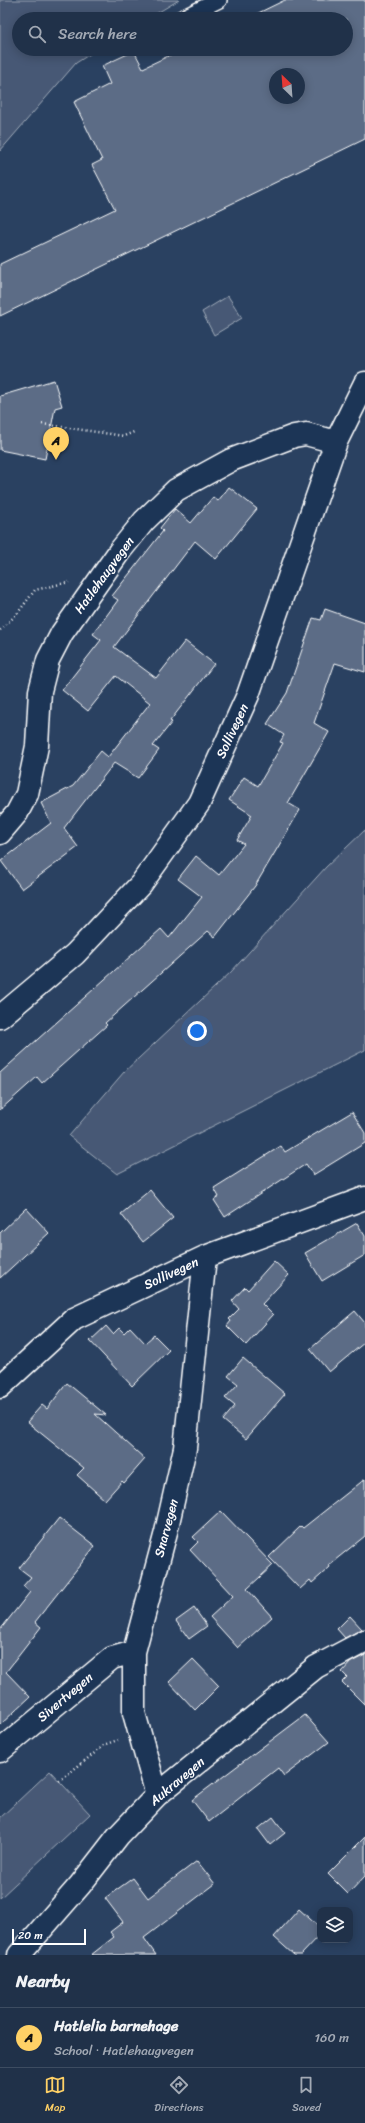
<!DOCTYPE html>
<html lang="en">
<head>
<meta charset="utf-8">
<style>
  :root { --surface:#203149; --page:#2d3d53; --text:#f1f3f6; --muted:#a2a9b4; --line:#3d4c61; --accent:#ffd166 }
  body { margin:0; font-family:Sriracha,sans-serif; background:var(--page); color:var(--text) }
  .controls { position:absolute; right:12px; bottom:12px; display:grid; overflow:hidden; border-radius:8px; box-shadow:0 2px 10px #0003 }
  .controls button { width:36px; height:36px; display:grid; place-items:center; padding:0; border:0; border-bottom:1px solid var(--line); background:var(--surface); color:var(--text); font:20px sans-serif }
  .compass { position:absolute; left:269px; top:68px; width:36px; height:36px; border-radius:50%; background:var(--surface); box-shadow:0 2px 10px #0003; rotate:335deg }
  .scale { position:absolute; left:12px; bottom:10px; width:74px; box-sizing:border-box; padding-left:4px; border:2px solid #fff; border-top:0; font-size:11px; line-height:14px; white-space:nowrap; color:#fff; -webkit-text-stroke:3px #1d3557; paint-order:stroke }
  .you { position:absolute; left:197px; top:1031px; width:14px; height:14px; margin:-10px; border:3px solid #fff; border-radius:50%; background:#1a73e8; box-shadow:0 0 0 6px #1a73e833 }
  .badge { display:grid; place-items:center; width:26px; height:26px; border-radius:50%; background:var(--accent); color:#111; font-size:13px; font-weight:700 }
  .pin { position:absolute; translate:-50% -33px; filter:drop-shadow(0 1px 2px #0008) }
  .pin::after { content:''; position:absolute; top:21px; width:14px; height:12px; background:inherit; clip-path:polygon(0 0,100% 0,50% 100%) }
  .list { margin:0; padding:0; list-style:none }
  h2 { display:flex; justify-content:space-between; align-items:center; height:52px; margin:0; padding:0 16px; font-size:17px }
  h2 small { font-size:13px; font-weight:400; color:var(--muted) }
  .list li { display:grid; grid-template-columns:26px 1fr auto; gap:12px; align-items:center; box-sizing:border-box; height:60px; padding:0 16px; border-top:1px solid var(--line) }
  .list b { display:block; font-size:15px; white-space:nowrap }
  .list p { margin:0; font-size:13px; white-space:nowrap; color:var(--muted) }
  .list em { font-size:13px; font-style:normal; color:var(--muted) }
  .icon { flex:none; width:22px; height:22px; fill:none; stroke:currentColor; stroke-width:2; stroke-linecap:round; stroke-linejoin:round }
  .map { position:relative; flex:none; width:365px; height:1955px; overflow:hidden }
  .search { position:absolute; background:var(--surface); box-shadow:0 2px 10px #0003; left:12px; right:12px; top:12px; height:44px; display:flex; align-items:center; gap:10px; box-sizing:border-box; padding:0 14px; border-radius:22px; color:var(--muted); font-size:15px }
  .sheet { height:112px; background:var(--surface) }
  nav { display:flex; justify-content:space-around; align-items:center; box-sizing:border-box; height:56px; border-top:1px solid var(--line); background:var(--surface); font-size:11px; color:var(--muted) }
  nav a { display:grid; justify-items:center; gap:2px }
  nav .on { color:var(--accent) }
  .map>svg:first-child { display:block }
</style>
</head>
<body>
<div class="map">
<svg width="365" height="1955" viewBox="0 0 365 1955">
  <rect width="100%" height="100%" fill="#2a4161"/>
  <filter id="ink" filterUnits="userSpaceOnUse"><feTurbulence type="fractalNoise" baseFrequency=".025" numOctaves="2"/><feDisplacementMap in="SourceGraphic" scale="8" xChannelSelector="R" yChannelSelector="G"/><feConvolveMatrix kernelMatrix="1 2 1 2 8 2 1 2 1" color-interpolation-filters="sRGB"/></filter>
  <g filter="url(#ink)">
    <path fill="#465975" stroke="#a2acba" d="M0 0H179L147 19H19V49H98L76 63 0 151Z
      M228 296 242 318 214 335 202 312Z
      M365 830V1050L117 1174 69 1136 124 1072 231 972 326 867Z
      M50 1771 90 1814 0 1898V1818Z"/>
    <path fill="#5b6c86" stroke="#fff" fill-rule="evenodd" d="M285 0H365V139L0 316V264L115 209 92 165 102 160 74 102 110 84 102 66 134 51 143 68 183 49H346V19H246ZM275 74H299V98H275Z
      M54 380 62 406 55 408 45 459 0 450V396Z
      M229 487 257 509 216 559 195 541 114 647 156 678 185 641 214 664 170 721 172 722 153 746 159 750 138 778 114 763 64 828 78 847 22 889 1 861 51 823 41 803 73 786 101 751 108 757 150 703 116 676 88 711 62 690 101 640 93 634 118 600 112 596 163 531 160 528 175 509 191 523 213 497 218 501Z
      M325 609 365 623V672L335 663 314 723 329 732 288 803 300 810 255 886 215 937 208 931 105 1023 107 1025 42 1083 37 1077 0 1110V1073L161 929 169 938 202 897 178 879 196 856 219 875 244 844 237 840 252 815 229 800 244 777 258 786 283 743 280 742 284 735 267 724 287 693 313 618 321 620Z
      M352 1112 365 1133V1143L313 1175 306 1164 225 1217 214 1200 219 1197 214 1188 281 1146 285 1152Z
      M150 1190 173 1218 143 1242 121 1214Z
      M26 1208 49 1233 0 1278V1233Z
      M357 1223 365 1236V1255L322 1281 305 1253Z
      M274 1261 289 1275 262 1304 273 1315 246 1345 227 1326 231 1321 229 1319 239 1309 232 1301 245 1287 248 1290Z
      M355 1311 365 1323V1342L329 1372 310 1349Z
      M106 1326 113 1334 119 1328 124 1333 130 1327 145 1343 154 1335 169 1350 132 1386 90 1341Z
      M243 1358 285 1394 246 1439 223 1420 235 1406 225 1398 238 1384 228 1376Z
      M67 1383 106 1415 95 1414 145 1459 124 1483 122 1481 105 1500 77 1475 84 1468 27 1422 42 1405 47 1409Z
      M365 1479V1536L329 1565 330 1567 312 1583 310 1580 300 1589 269 1557 301 1526 303 1528Z
      M221 1511 273 1565 247 1589 272 1617 238 1648 210 1617 233 1596 190 1550 198 1542 193 1537Z
      M59 1518 95 1546 35 1622 41 1627 6 1672 30 1697 0 1725V1630L30 1592 23 1586 31 1577 19 1568Z
      M194 1608 207 1626 189 1639 176 1621Z
      M350 1616 362 1629 345 1638 337 1629Z
      M365 1655V1705L342 1682 347 1677 342 1672 351 1662Z
      M193 1659 219 1686 195 1710 169 1682Z
      M305 1715 329 1742 284 1776 278 1768 209 1822 192 1800Z
      M273 1817 285 1833 270 1845 258 1829Z
      M365 1837V1876L348 1894 328 1874Z
      M197 1861 215 1884 144 1938 156 1955H91L114 1937 110 1932 123 1922 105 1898 133 1878 148 1898Z
      M299 1909 320 1928V1935L301 1955H294L274 1937Z"/>
    <g fill="none" stroke-linecap="round" stroke-linejoin="round">
      <g stroke="#fff" stroke-width="18">
        <path id="lane" d="M180 19 219 0"/>
      </g>
      <g stroke="#fff" stroke-width="25">
        <path id="street" d="M0 833 17 813 27 794 37 746 40 691 48 660 62 633 119 552 144 521 176 490 231 460 294 436 306 434 336 442
          M0 1017 75 954 141 884 199 803 248 695 336 442 365 383
          M0 1387 74 1319 205 1257 365 1198
          M0 1751 112 1658 134 1652
          M157 1795 134 1713V1652L166 1532 185 1448 205 1257
          M19 1955 80 1885 118 1836 157 1795 316 1667 365 1641"/>
      </g>
      <path stroke="#fff" stroke-width="2.5" stroke-dasharray="1 3" stroke-linecap="butt" d="M42 424 124 436 134 432
        M0 630 17 614 35 590 69 582
        M59 1781 106 1744 118 1740"/>
      <use href="#lane" stroke="#1d3557" stroke-width="15"/>
      <use href="#street" stroke="#1d3557" stroke-width="22"/>
    </g>
  </g>
  <g text-anchor="middle" dominant-baseline="central" stroke-width="3" stroke-linejoin="round" paint-order="stroke">
    <g font-size="13" fill="#fff" stroke="#1d3557">
      <text transform="translate(104 575) rotate(-54)">Hatlehaugvegen</text>
      <text transform="translate(232 731) rotate(-65)">Sollivegen</text>
      <text transform="translate(171 1273) rotate(-25)">Sollivegen</text>
      <text transform="translate(166 1528) rotate(-75)">Snarvegen</text>
      <text transform="translate(65 1697) rotate(-40)">Sivertvegen</text>
      <text transform="translate(177 1781) rotate(-40)">Aukravegen</text>
    </g>
  </g>
</svg>
<div class="controls">
<button><svg class="icon" aria-label="layers" viewBox="0 0 24 24"><path d="M12 4l9 5-9 5-9-5zM3 14l9 5 9-5"/></svg></button>
</div>
<svg class="compass" viewBox="-18 -18 36 36"><path d="M0-13l5 13h-10z" fill="#e53935"/><path d="M0 13l5-13h-10z" fill="#a2a9b4"/></svg>
<div class="scale">20 m</div>
<div class="you"></div>
<div class="pin badge" style="left:56px;top:460px">A</div>
<div class="search"><svg class="icon" aria-label="search" viewBox="0 0 24 24"><circle cx="10" cy="10" r="6"/><path d="M15 15l6 6"/></svg>Search here</div>
</div>
<section class="sheet">
<h2>Nearby<small></small></h2>
<ul class="list">
<li><span class="badge">A</span><div><b>Hatlelia barnehage</b><p>School · Hatlehaugvegen</p></div><em>160 m</em></li>
</ul>
</section>
<nav>
<a class="on"><svg class="icon" aria-label="map" viewBox="0 0 24 24"><path d="M3 6l6-2 6 2 6-2v14l-6 2-6-2-6 2zM9 4v14M15 6v14"/></svg>Map</a>
<a><svg class="icon" aria-label="directions" viewBox="0 0 24 24"><path d="M12 3l9 9-9 9-9-9zM9 14v-3h6M13 9l2 2-2 2"/></svg>Directions</a>
<a><svg class="icon" aria-label="saved" viewBox="0 0 24 24"><path d="M7 4h10v16l-5-4-5 4z"/></svg>Saved</a>
</nav>
</body>
</html>
